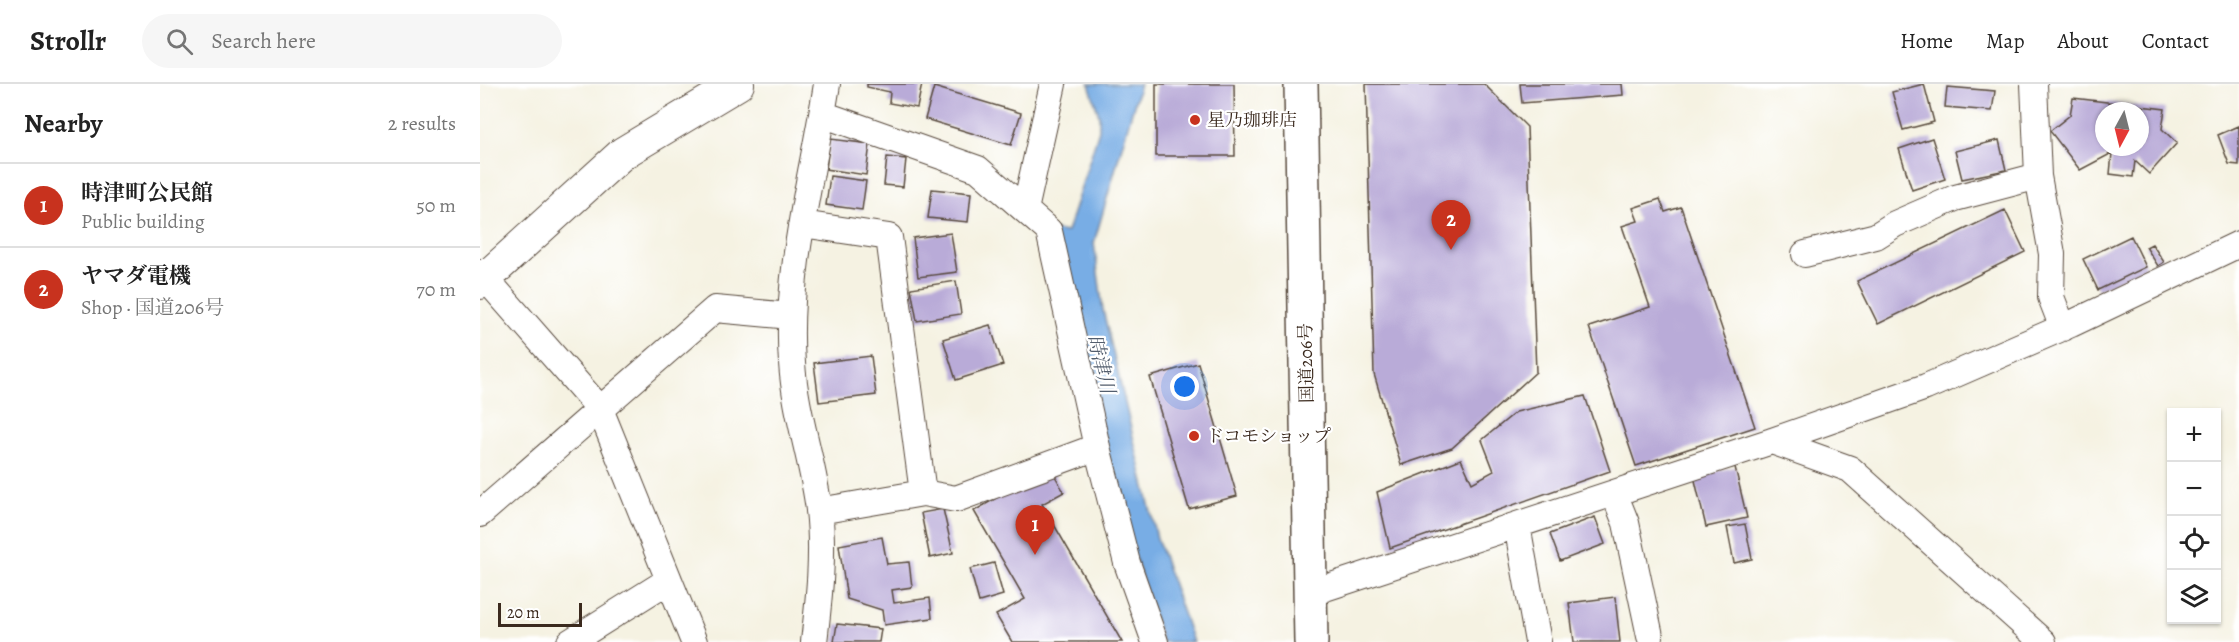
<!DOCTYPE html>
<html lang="en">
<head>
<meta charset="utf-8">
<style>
  :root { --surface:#fff; --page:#f6f6f6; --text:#222; --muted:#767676; --line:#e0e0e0; --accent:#c8321e }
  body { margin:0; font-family:Alegreya,"Noto Serif JP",serif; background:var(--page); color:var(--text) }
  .controls { position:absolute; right:18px; bottom:18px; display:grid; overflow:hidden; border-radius:0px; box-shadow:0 2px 4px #0004 }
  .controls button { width:54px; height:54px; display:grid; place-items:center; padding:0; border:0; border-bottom:2px solid var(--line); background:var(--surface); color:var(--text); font:30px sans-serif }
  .compass { position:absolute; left:1615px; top:18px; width:54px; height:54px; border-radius:50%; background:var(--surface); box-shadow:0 2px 4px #0004; rotate:187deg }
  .scale { position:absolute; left:18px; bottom:15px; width:84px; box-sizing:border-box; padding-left:6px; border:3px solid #3b2a1e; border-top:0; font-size:16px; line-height:21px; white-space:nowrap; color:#3b2a1e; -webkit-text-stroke:4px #fff; paint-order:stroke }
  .you { position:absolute; left:705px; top:303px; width:21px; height:21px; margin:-15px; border:4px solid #fff; border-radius:50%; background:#1a73e8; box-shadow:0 0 0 9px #1a73e833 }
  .badge { display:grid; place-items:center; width:39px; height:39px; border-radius:50%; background:var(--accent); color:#fff; font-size:20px; font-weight:700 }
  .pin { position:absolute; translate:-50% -50px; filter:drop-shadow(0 2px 3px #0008) }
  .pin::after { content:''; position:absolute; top:32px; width:21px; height:18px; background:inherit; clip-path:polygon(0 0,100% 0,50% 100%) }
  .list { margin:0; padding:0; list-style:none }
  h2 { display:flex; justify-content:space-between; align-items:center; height:78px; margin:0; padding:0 24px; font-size:26px }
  h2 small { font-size:20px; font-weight:400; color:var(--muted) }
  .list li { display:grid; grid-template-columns:39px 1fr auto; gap:18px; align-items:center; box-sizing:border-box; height:84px; padding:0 24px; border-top:2px solid var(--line) }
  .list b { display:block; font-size:22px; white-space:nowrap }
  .list p { margin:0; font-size:20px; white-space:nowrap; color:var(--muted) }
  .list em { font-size:20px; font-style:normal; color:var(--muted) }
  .icon { flex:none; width:33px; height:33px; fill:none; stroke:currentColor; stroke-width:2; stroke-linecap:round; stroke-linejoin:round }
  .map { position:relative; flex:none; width:1759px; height:558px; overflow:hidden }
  header { display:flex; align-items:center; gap:36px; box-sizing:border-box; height:84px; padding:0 30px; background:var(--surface); border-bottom:2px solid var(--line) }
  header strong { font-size:28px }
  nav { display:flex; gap:33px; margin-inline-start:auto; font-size:21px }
  .search { width:420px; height:54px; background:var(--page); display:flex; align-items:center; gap:15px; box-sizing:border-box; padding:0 21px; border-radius:33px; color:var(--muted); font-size:22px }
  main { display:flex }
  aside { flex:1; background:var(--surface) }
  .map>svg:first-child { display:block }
</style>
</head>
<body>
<header>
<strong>Strollr</strong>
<div class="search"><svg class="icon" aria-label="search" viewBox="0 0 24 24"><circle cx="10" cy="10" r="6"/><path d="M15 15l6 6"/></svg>Search here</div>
<nav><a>Home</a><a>Map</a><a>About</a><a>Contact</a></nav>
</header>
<main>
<aside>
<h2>Nearby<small>2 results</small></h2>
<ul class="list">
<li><span class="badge">1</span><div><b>時津町公民館</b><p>Public building</p></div><em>50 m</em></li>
<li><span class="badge">2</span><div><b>ヤマダ電機</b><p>Shop · 国道206号</p></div><em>70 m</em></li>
</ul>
</aside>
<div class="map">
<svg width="1759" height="558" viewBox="0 0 1759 558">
  <rect width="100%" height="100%" fill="#fff"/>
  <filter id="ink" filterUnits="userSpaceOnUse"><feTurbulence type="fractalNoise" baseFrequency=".0167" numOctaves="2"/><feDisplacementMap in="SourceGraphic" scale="12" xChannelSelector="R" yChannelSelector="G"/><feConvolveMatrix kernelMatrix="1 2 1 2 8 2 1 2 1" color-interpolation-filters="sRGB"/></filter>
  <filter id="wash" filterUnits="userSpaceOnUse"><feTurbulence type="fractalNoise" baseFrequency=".008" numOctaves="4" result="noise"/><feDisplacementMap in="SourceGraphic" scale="24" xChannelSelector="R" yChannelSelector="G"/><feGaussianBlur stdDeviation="1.35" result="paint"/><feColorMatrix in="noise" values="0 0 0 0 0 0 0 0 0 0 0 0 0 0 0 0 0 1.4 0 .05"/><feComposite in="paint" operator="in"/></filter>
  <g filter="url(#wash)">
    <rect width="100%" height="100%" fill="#f5f2e2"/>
    <path fill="#78ade5" stroke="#5a6c82" stroke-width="1.5" d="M609 0H660L614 159 623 226 677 454 713 558H682L644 438 573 146 587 148 619 46V31Z"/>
    <g id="blocks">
      <path fill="#b9abd8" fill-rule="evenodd" d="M387 0H442L437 24 409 19 410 8 387 3Z
        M676 0H754L755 72H676Z
        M886 0H1004L1047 43 1056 288 972 364 921 381 894 290Z
        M1040 0H1142L1143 11 1042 19Z
        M1444 0 1454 38 1423 46 1412 8Z
        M454 3 541 29 531 61 445 35Z
        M1467 3 1515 7 1512 27 1465 23Z
        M1593 14 1685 25 1682 45 1697 59 1669 90 1655 77 1653 93 1630 90 1632 69 1600 86 1570 47 1590 31ZM1624 27H1660V63H1624Z
        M1759 42V81L1749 80 1738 51Z
        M1452 54 1465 95 1432 106 1419 65Z
        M350 55 390 60 386 91 346 85Z
        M1519 56 1526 86 1482 95 1475 67Z
        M407 73 426 75 423 103 404 101Z
        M350 92 386 97 382 126 346 121Z
        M452 105 491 109 488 138 448 134Z
        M1180 115 1185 128 1201 123 1275 343 1156 382 1109 243 1170 223 1142 142 1158 137 1153 124Z
        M1525 126 1545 168 1398 240 1377 197Z
        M471 149 477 188 438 193 433 154Z
        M1651 152 1666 183 1618 206 1603 175Z
        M1672 160 1684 178 1678 182 1666 163Z
        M476 197 481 230 437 237 431 204Z
        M510 241 523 281 476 296 463 255Z
        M391 272 396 311 339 318 334 279Z
        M718 279 757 412 709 425 670 293Z
        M1105 312 1130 387 910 464 897 408 981 375 992 399 1014 387 1002 356 1036 328Z
        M570 383 584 408 562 420 642 558H532L516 531 545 515 494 427Z
        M1255 383 1267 434 1226 443 1214 392Z
        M463 425 473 469 450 474 441 429Z
        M1115 433 1125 460 1080 477 1070 450Z
        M1265 440 1272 475 1254 479 1247 443Z
        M402 453 407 480 429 478 432 503 412 506 414 519 450 514 452 534 404 541 402 526 367 515 359 461Z
        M514 479 523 511 499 518 490 485Z
        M1135 513 1140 558H1094L1089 519Z
        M357 540 401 545 399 558H354Z"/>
    </g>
  </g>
  <g filter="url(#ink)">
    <use href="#blocks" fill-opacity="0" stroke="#57483b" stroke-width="1.5"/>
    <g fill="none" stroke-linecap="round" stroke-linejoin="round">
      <g stroke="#57483b" stroke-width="28">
        <path id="minor" d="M1554 0 1558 92 1572 170 1571 213 1583 244
          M342 30 498 85 569 147 617 363 647 479 675 558
          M545 126 573 0
          M322 140 409 153 443 409 339 427
          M1325 170 1396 152 1415 140 1475 114 1558 92
          M0 188 120 325 214 558
          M1292 357 1370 385 1563 558
          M443 409 476 415 617 363
          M1134 409 1146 439 1170 552
          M0 430 235 225 311 232
          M1037 441 1058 558
          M830 509 1292 357 1446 303 1591 240 1759 160
          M90 558 189 496
          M334 558C339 515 344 470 339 426 333 377 315 328 312 279 305 186 333 91 347 0"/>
      </g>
      <g stroke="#57483b" stroke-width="34">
        <path id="tertiary" d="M0 199 143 69 258 0"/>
      </g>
      <g stroke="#57483b" stroke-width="36">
        <path id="trunk" d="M821 0 831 558"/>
      </g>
      <use href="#minor" stroke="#fff" stroke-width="26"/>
      <use href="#tertiary" stroke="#fff" stroke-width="32"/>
      <use href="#trunk" stroke="#fff" stroke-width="33"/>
    </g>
  </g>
  <g fill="#c8321e" stroke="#fff" stroke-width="2">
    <circle cx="715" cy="36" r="6"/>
    <circle cx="714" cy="352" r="6"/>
  </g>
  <g text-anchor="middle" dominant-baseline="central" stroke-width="4.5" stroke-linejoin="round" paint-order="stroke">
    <g font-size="18" fill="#3b2a1e" stroke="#fff" text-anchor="start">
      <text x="727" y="36">星乃珈琲店</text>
      <text x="726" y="352">ドコモショップ</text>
    </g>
    <g font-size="18" fill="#3b2a1e" stroke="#fff">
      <text transform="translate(826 279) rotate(-91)">国道206号</text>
    </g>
    <g font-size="20" font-style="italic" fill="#535e6e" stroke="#fff">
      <text transform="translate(621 280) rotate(76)">時津川</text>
    </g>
  </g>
</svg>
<div class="controls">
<button>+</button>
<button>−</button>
<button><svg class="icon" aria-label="locate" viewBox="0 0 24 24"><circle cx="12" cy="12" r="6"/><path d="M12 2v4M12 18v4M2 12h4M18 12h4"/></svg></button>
<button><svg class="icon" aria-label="layers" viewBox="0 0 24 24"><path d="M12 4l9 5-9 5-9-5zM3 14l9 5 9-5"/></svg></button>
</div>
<svg class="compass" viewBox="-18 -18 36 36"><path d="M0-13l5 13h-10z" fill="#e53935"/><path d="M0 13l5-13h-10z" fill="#767676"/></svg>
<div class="scale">20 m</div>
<div class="you"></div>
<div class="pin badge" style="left:555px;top:471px">1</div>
<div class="pin badge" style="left:971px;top:166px">2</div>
</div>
</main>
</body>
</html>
